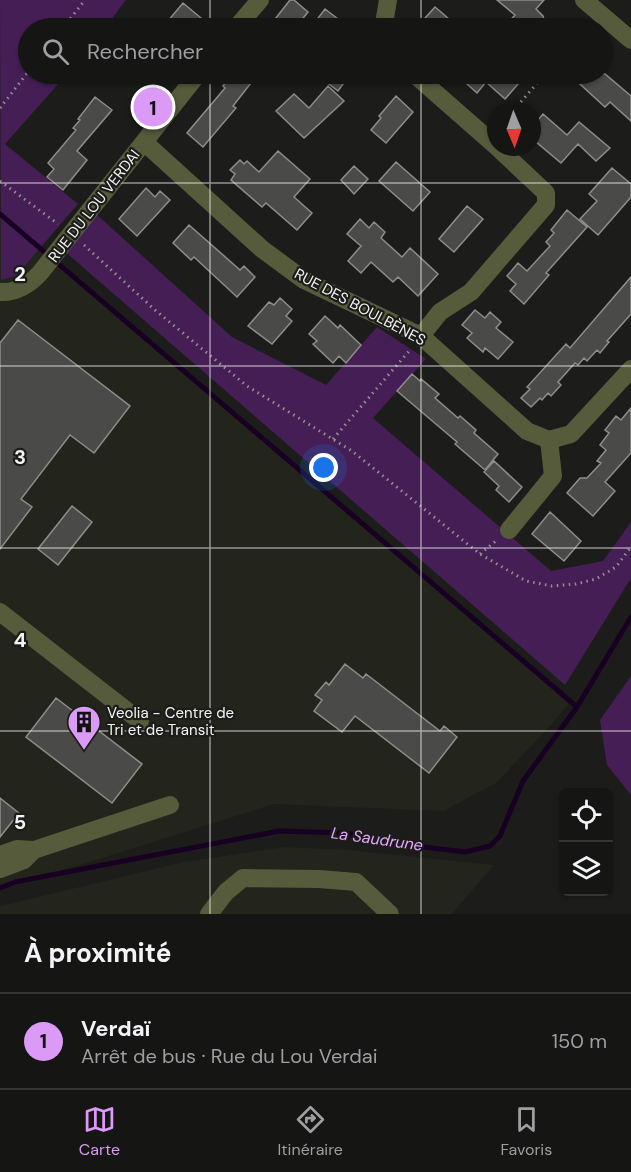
<!DOCTYPE html>
<html lang="fr">
<head>
<meta charset="utf-8">
<style>
  :root { --surface:#151514; --page:#1e1e1d; --text:#f1f3f6; --muted:#9d9fa0; --line:#343434; --accent:#da9af6 }
  body { margin:0; font-family:"DM Sans",sans-serif; background:var(--page); color:var(--text) }
  .controls { position:absolute; right:18px; bottom:18px; display:grid; overflow:hidden; border-radius:9px; box-shadow:0 2px 4px #0004 }
  .controls button { width:54px; height:54px; display:grid; place-items:center; padding:0; border:0; border-bottom:2px solid var(--line); background:var(--surface); color:var(--text); font:30px sans-serif }
  .compass { position:absolute; left:487px; top:102px; width:54px; height:54px; border-radius:50%; background:var(--surface); box-shadow:0 2px 4px #0004; rotate:178deg }
  .you { position:absolute; left:324px; top:468px; width:21px; height:21px; margin:-15px; border:4px solid #fff; border-radius:50%; background:#1a73e8; box-shadow:0 0 0 9px #1a73e833 }
  .badge { display:grid; place-items:center; width:39px; height:39px; border-radius:50%; background:var(--accent); color:#111; font-size:20px; font-weight:700 }
  .pin { position:absolute; translate:-50% -50%; border:3px solid #fff; box-shadow:0 2px 6px #0006 }
  .list { margin:0; padding:0; list-style:none }
  h2 { display:flex; justify-content:space-between; align-items:center; height:78px; margin:0; padding:0 24px; font-size:26px }
  h2 small { font-size:20px; font-weight:400; color:var(--muted) }
  .list li { display:grid; grid-template-columns:39px 1fr auto; gap:18px; align-items:center; box-sizing:border-box; height:96px; padding:0 24px; border-top:2px solid var(--line) }
  .list b { display:block; font-size:22px; white-space:nowrap }
  .list p { margin:0; font-size:20px; white-space:nowrap; color:var(--muted) }
  .list em { font-size:20px; font-style:normal; color:var(--muted) }
  .icon { flex:none; width:33px; height:33px; fill:none; stroke:currentColor; stroke-width:2; stroke-linecap:round; stroke-linejoin:round }
  .map { position:relative; flex:none; width:631px; height:914px; overflow:hidden }
  .search { position:absolute; background:var(--surface); box-shadow:0 2px 4px #0004; left:18px; right:18px; top:18px; height:66px; display:flex; align-items:center; gap:15px; box-sizing:border-box; padding:0 21px; border-radius:33px; color:var(--muted); font-size:22px }
  .sheet { height:174px; background:var(--surface) }
  nav { display:flex; justify-content:space-around; align-items:center; box-sizing:border-box; height:84px; border-top:2px solid var(--line); background:var(--surface); font-size:16px; color:var(--muted) }
  nav a { display:grid; justify-items:center; gap:3px }
  nav .on { color:var(--accent) }
  .map>svg:first-child { display:block }
</style>
</head>
<body>
<div class="map">
<svg width="631" height="914" viewBox="0 0 631 914">
  <rect width="100%" height="100%" fill="#1c1c1a"/>
  <path fill="#23241c" d="M0 210 570 702 553 723 496 783 443 811 274 804 0 890Z
    M284 847 348 850 494 865 452 914H0V906L184 862Z"/>
  <path fill="#451e55" d="M0 0H126L105 28H28V74H67L5 144 78 204 16 276 1 280Z
    M95 213 232 337 326 385 377 327 426 359 373 418 551 571 603 561 631 522V578L565 685 63 250Z
    M631 676V795L607 765 600 720Z"/>
  <g fill="none" stroke-linecap="round" stroke-linejoin="round">
    <path stroke="#180023" stroke-width="5" d="M0 214 577 707
      M0 888 15 882 279 831 345 833 407 845 465 852 490 846 500 836 523 781 577 707 631 617"/>
  </g>
  <path fill="#4a4b48" stroke="#8d8d8a" stroke-width="1.5" d="M290 0H294L308 12 295 28H268Z
    M497 0H544L536 9 543 16 546 28H503L515 15Z
    M183 3 201 18 193 28H162Z
    M435 7 441 12 459 28H416Z
    M325 9 338 19 329 28H323L315 22Z
    M232 74H258L233 106 236 108 203 147 187 133 225 88 223 86Z
    M316 74H337L346 80 338 91Z
    M456 74H506L518 84 505 99 486 82 477 93Z
    M569 74H605L631 96V121L610 102 605 107Z
    M328 86 344 101 304 138 276 111 294 94 309 108Z
    M396 96 413 112 386 143 371 130 381 118 379 116Z
    M95 97 112 110 77 151 87 160 63 190 47 177 54 169 48 163 76 130 73 128 80 120 78 119Z
    M543 114 567 135 579 122 610 148 596 161 578 144 561 163 535 141 537 138 532 134V127Z
    M278 151 310 179 294 197 312 213 297 230 266 203 262 207 231 180 235 174 230 170 240 160 244 164 247 161 259 172Z
    M396 162 430 192 413 211 379 181Z
    M354 166 368 179 354 194 341 180Z
    M612 168 631 184V197L598 235 580 219 597 201 589 194Z
    M146 188 155 197 160 191 170 200 137 236 119 219Z
    M467 206 483 219 454 252 439 239Z
    M567 210 587 227 546 273 549 275 524 304 510 291 516 284 507 276 518 263 527 271 550 246 546 242 554 233 551 230Z
    M360 219 369 228 374 222 385 232 381 238 402 257 410 248 438 274 418 296 398 277 393 282 371 262 361 273 348 261 361 246 347 234Z
    M189 225 240 270 244 266 255 277 237 297 194 257 191 260 173 243Z
    M631 277V314L607 341 609 342 600 353 597 350 587 361 584 358 578 365 575 363 558 382 561 385 551 396 548 393 542 400 540 398 531 407 521 398 530 389 527 387 566 344 570 348Z
    M280 298 292 309 286 316 292 321 272 344 248 326 269 302 274 305Z
    M475 310 485 318 490 312 501 322 496 328 513 342 498 359 485 348 483 352 467 338 472 333 462 325Z
    M325 316 338 328 340 325 361 345 346 363 339 356 333 363 313 344 317 341 309 334Z
    M18 320 130 406 94 453 70 435 21 499 32 507 0 549V343Z
    M412 374 420 381 421 379 439 394 435 398 458 418 460 416 476 430 474 433 498 454 485 470 455 444 457 442 397 391Z
    M631 408V453L605 482 615 491 593 516 567 493 580 478H587L601 463 597 461 606 450 600 445 609 433 605 430 616 416 621 420Z
    M494 461 522 487 509 502 496 490 499 486 484 472Z
    M72 506 92 522 58 565 38 549Z
    M550 512 581 541 564 561 532 534Z
    M345 664 363 678 366 674 440 731 444 726 457 737 429 773 355 716 342 732 314 711 322 700 315 695 326 682 329 685Z
    M56 698 142 764 112 803 26 737Z
    M0 798 19 813 0 837Z"/>
  <g fill="none" stroke-linecap="round" stroke-linejoin="round">
    <path stroke="#929290" stroke-width="3" stroke-dasharray="1.5 4.5" stroke-linecap="butt" d="M63 28 85 0
      M0 108 28 72
      M513 111 545 74
      M0 181 58 224
      M84 245 155 310 247 386 352 451 480 554 526 581 552 586 576 584 596 579 616 567 631 547
      M333 439 410 350
      M480 554 497 540"/>
    <path stroke="#565b3c" stroke-width="18" d="M584 0 631 40
      M236 28 260 0
      M387 28 385 18 388 0
      M414 74 496 146
      M144 142 262 249 304 280 421 336 527 431 549 440 571 434 631 369
      M0 292C17 293 29 285 40 273L198 74
      M421 336 440 312 471 292 546 205V193L497 147
      M509 530 553 476 549 440
      M0 612 140 721
      M0 855 17 849 34 850 170 805
      M0 869 24 860 34 850
      M209 914 226 892 243 878 319 879 356 882 390 914"/>
  </g>
  <path fill="none" stroke="#f4f4f2" stroke-width="1.5" stroke-opacity="0.55" d="M210 0V28M421 0V28M210 74V914M421 74V914M0 183H631M0 366H631M0 548H631M0 731H631"/>
  <defs>
    <g id="building-pin" transform="scale(1.725)"><path d="M0 17L-7.5 6A9.5 9.5 0 1 1 7.5 6Z" fill="#da9af6" stroke="#1c1c1a"/><path d="M-4-6H4V6H1V3H-1V6H-4ZM-2.5-4.3h1.7v1.8h-1.7ZM.8-4.3h1.7v1.8H.8ZM-2.5-1h1.7V.8h-1.7ZM.8-1h1.7V.8H.8Z" fill="#111"/></g>
  </defs>
  <g fill-rule="evenodd">
    <use href="#building-pin" x="84" y="722"/>
  </g>
  <g text-anchor="middle" dominant-baseline="central" stroke-width="4.5" stroke-linejoin="round" paint-order="stroke">
    <g font-size="15" fill="#f4f4f2" stroke="#1c1c1a">
      <text transform="translate(94 206) rotate(-52)">RUE DU LOU VERDAI</text>
      <text transform="translate(360 307) rotate(28)">RUE DES BOULBÈNES</text>
    </g>
    <g font-size="15" fill="#f4f4f2" stroke="#1c1c1a" text-anchor="start">
      <text x="107" y="713">Veolia - Centre de<tspan x="107" dy="17">Tri et de Transit</tspan></text>
    </g>
    <g font-size="16" font-style="italic" fill="#e3a7ff" stroke="#1c1c1a">
      <text transform="translate(377 839) rotate(8)">La Saudrune</text>
    </g>
  </g>
  <g font-size="20" text-anchor="middle" font-weight="bold" fill="#f4f4f2" stroke="#1c1c1a" stroke-width="4.5" stroke-linejoin="round" paint-order="stroke">
    <text x="20" y="281">2</text>
    <text x="20" y="464">3</text>
    <text x="20" y="647">4</text>
    <text x="20" y="829">5</text>
  </g>
</svg>
<div class="controls">
<button><svg class="icon" aria-label="locate" viewBox="0 0 24 24"><circle cx="12" cy="12" r="6"/><path d="M12 2v4M12 18v4M2 12h4M18 12h4"/></svg></button>
<button><svg class="icon" aria-label="layers" viewBox="0 0 24 24"><path d="M12 4l9 5-9 5-9-5zM3 14l9 5 9-5"/></svg></button>
</div>
<svg class="compass" viewBox="-18 -18 36 36"><path d="M0-13l5 13h-10z" fill="#e53935"/><path d="M0 13l5-13h-10z" fill="#9d9fa0"/></svg>
<div class="you"></div>
<div class="pin badge" style="left:153px;top:107px">1</div>
<div class="search"><svg class="icon" aria-label="search" viewBox="0 0 24 24"><circle cx="10" cy="10" r="6"/><path d="M15 15l6 6"/></svg>Rechercher</div>
</div>
<section class="sheet">
<h2>À proximité<small></small></h2>
<ul class="list">
<li><span class="badge">1</span><div><b>Verdaï</b><p>Arrêt de bus · Rue du Lou Verdai</p></div><em>150 m</em></li>
</ul>
</section>
<nav>
<a class="on"><svg class="icon" aria-label="map" viewBox="0 0 24 24"><path d="M3 6l6-2 6 2 6-2v14l-6 2-6-2-6 2zM9 4v14M15 6v14"/></svg>Carte</a>
<a><svg class="icon" aria-label="directions" viewBox="0 0 24 24"><path d="M12 3l9 9-9 9-9-9zM9 14v-3h6M13 9l2 2-2 2"/></svg>Itinéraire</a>
<a><svg class="icon" aria-label="saved" viewBox="0 0 24 24"><path d="M7 4h10v16l-5-4-5 4z"/></svg>Favoris</a>
</nav>
</body>
</html>
